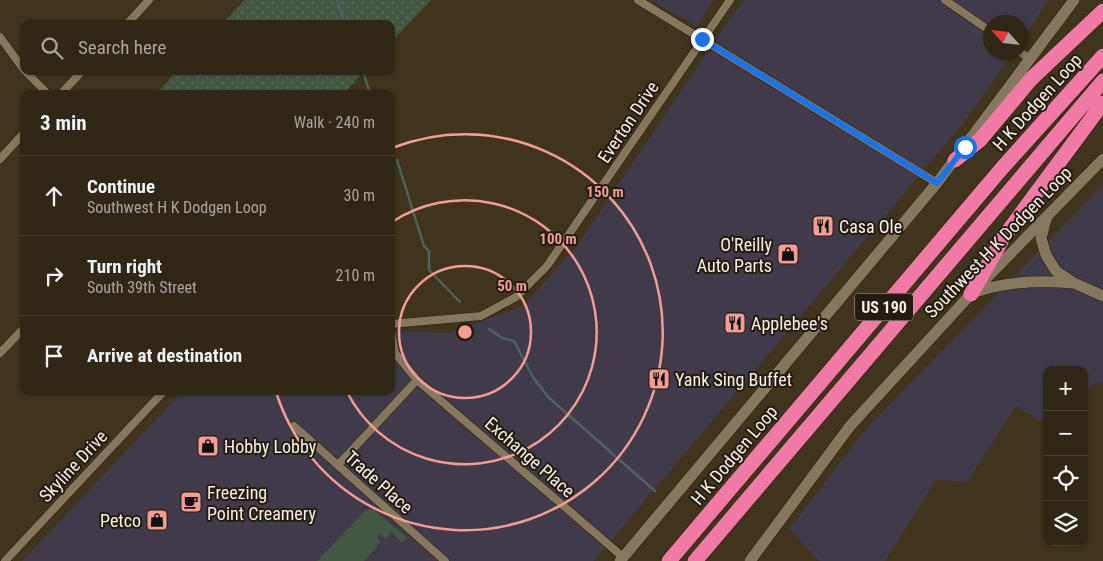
<!DOCTYPE html>
<html lang="en">
<head>
<meta charset="utf-8">
<style>
  :root { --surface:#312716; --page:#392f1f; --text:#f1f3f6; --muted:#a8a5a1; --line:#4c4435 }
  body { margin:0; font-family:"Roboto Condensed",sans-serif; background:var(--page); color:var(--text) }
  .controls { position:absolute; right:15px; bottom:15px; display:grid; overflow:hidden; border-radius:10px; box-shadow:0 1px 4px #0004 }
  .controls button { width:45px; height:45px; display:grid; place-items:center; padding:0; border:0; border-bottom:1px solid var(--line); background:var(--surface); color:var(--text); font:25px sans-serif }
  .compass { position:absolute; left:983px; top:15px; width:45px; height:45px; border-radius:50%; background:var(--surface); box-shadow:0 1px 4px #0004; rotate:297deg }
  .stop { position:absolute; width:15px; height:15px; margin:-11px; border:4px solid #1a73e8; border-radius:50%; background:#fff }
  .stop.end { background:#1a73e8; border-color:#fff; box-shadow:0 1px 5px #0008 }
  .list { margin:0; padding:0; list-style:none }
  h2 { display:flex; justify-content:space-between; align-items:center; height:65px; margin:0; padding:0 20px; font-size:21px }
  h2 small { font-size:16px; font-weight:400; color:var(--muted) }
  .list li { display:grid; grid-template-columns:32px 1fr auto; gap:15px; align-items:center; box-sizing:border-box; height:80px; padding:0 20px; border-top:1px solid var(--line) }
  .list b { display:block; font-size:19px; white-space:nowrap }
  .list p { margin:0; font-size:16px; white-space:nowrap; color:var(--muted) }
  .list em { font-size:16px; font-style:normal; color:var(--muted) }
  .icon { flex:none; width:28px; height:28px; fill:none; stroke:currentColor; stroke-width:2; stroke-linecap:round; stroke-linejoin:round }
  .map { position:relative; flex:none; width:1103px; height:561px; overflow:hidden }
  .search { position:absolute; background:var(--surface); box-shadow:0 1px 4px #0004; left:20px; top:20px; width:375px; height:55px; display:flex; align-items:center; gap:12px; box-sizing:border-box; padding:0 18px; border-radius:10px; color:var(--muted); font-size:19px }
  .panel { position:absolute; background:var(--surface); box-shadow:0 1px 4px #0004; left:20px; top:90px; width:375px; height:305px; border-radius:10px }
  .map>svg:first-child { display:block }
</style>
</head>
<body>
<div class="map">
<svg width="1103" height="561" viewBox="0 0 1103 561">
  <defs>
    <pattern id="park-dots" width="8" height="8" patternUnits="userSpaceOnUse" patternTransform="scale(1.25)"><rect width="8" height="8" fill="#435843"/><path d="M2 2h.1M6 6h.1" fill="none" stroke="#5f705e" stroke-width="1.8" stroke-linecap="round"/></pattern>
  </defs>
  <rect width="100%" height="100%" fill="#41341d"/>
  <path fill="#403a4b" d="M651 0H713L697 27Z
    M745 0H1049L1021 41 1020 22H990V52L1013 53 961 126 594 561H22L183 391H391V331L449 333 523 306 577 246 732 15Z
    M1103 185V384L1099 381 1084 391V370H1047V412L1040 421 1016 406 967 482 936 480 885 561H819L789 529 866 429Z"/>
  <path fill="#435843" d="M373 509 407 538 402 543 392 532 385 539 380 534 377 538 381 542 364 561H317L365 511Z"/>
  <path fill="url(#park-dots)" d="M245 0H431L391 42V24H222Z
    M177 71H364L343 94H156Z"/>
  <g fill="none" stroke-linecap="round" stroke-linejoin="round">
    <path stroke="#4e625f" stroke-width="2.5" d="M337 0 345 24
      M363 71 370 94
      M397 160 424 246 429 251V270L460 302
      M489 329 502 338 514 341 533 377 548 397 655 491"/>
    <g stroke="#271b05" stroke-width="9">
      <path id="street" d="M638 0 937 183
        M945 0 990 31
        M127 24 149 0
        M0 37 24 70
        M1020 52 1029 58
        M25 71 48 94
        M61 94 82 71
        M0 159 24 133
        M391 324 481 316 516 297 547 266 730 0
        M391 330 395 353 417 380 623 557
        M0 353 24 328
        M294 426 445 561
        M338 465 417 380
        M5 561 164 391"/>
    </g>
    <g stroke="#271b05" stroke-width="12">
      <path id="secondary" d="M1047 216 1041 238 1046 255 1056 271 1074 283 1103 296
        M975 292C1007 281 1039 280 1073 283
        M620 561 937 183 1074 0
        M750 561 850 426 971 294 1103 159"/>
    </g>
    <g stroke="#271b05" stroke-width="16">
      <path id="highway" d="M955 160 980 140 1031 79 1103 11
        M971 294 1003 238 1103 103
        M669 561 1003 167 1103 56
        M695 561 1103 81"/>
    </g>
    <use href="#street" stroke="#86775f" stroke-width="8"/>
    <use href="#secondary" stroke="#86775f" stroke-width="11"/>
    <use href="#highway" stroke="#f079a5" stroke-width="15"/>
  </g>
  <g fill="none" stroke-linecap="round" stroke-linejoin="round">
    <path stroke="#1a73e8" stroke-width="6" d="M702 39 937 183 965 147"/>
  </g>
  <g fill="none" stroke="#f59c95" stroke-width="2.5">
    <circle cx="465" cy="332" r="66"/>
    <path d="M392 222A132 132 0 1 1 347 392"/>
    <path d="M392 148A198 198 0 1 1 276 392"/>
  </g>
  <defs>
    <g id="restaurant-square" transform="scale(1.125)"><rect x="-9" y="-9" width="18" height="18" rx="4" fill="#f59c95" stroke="#221c13"/><path d="M-5-6h1v4h1v-4h1v4h1v-4h1v5L-1.5 .5V6h-2V.5L-5-1ZM5-6V6H3V1.5H1.5Q1.5-4 5-6Z" fill="#111"/></g>
    <g id="shop-square" transform="scale(1.125)"><rect x="-9" y="-9" width="18" height="18" rx="4" fill="#f59c95" stroke="#221c13"/><path d="M-5-2.5h2.3a2.7 3.5 0 0 1 5.4 0H5L5.5 6h-11ZM-1.5-2.5h3a1.5 2.3 0 0 0-3 0Z" fill="#111"/></g>
    <g id="cafe-square" transform="scale(1.125)"><rect x="-9" y="-9" width="18" height="18" rx="4" fill="#f59c95" stroke="#221c13"/><path d="M-5.5-4.5H6V0H3Q3 3.5 0 3.5H-2.5Q-5.5 3.5-5.5 0ZM3-3.2v2h1.7v-2ZM-6 4.5H4V6H-6Z" fill="#111"/></g>
  </defs>
  <g fill-rule="evenodd">
    <use href="#restaurant-square" x="823" y="226"/>
    <use href="#shop-square" x="788" y="254"/>
    <use href="#restaurant-square" x="735" y="323"/>
    <use href="#restaurant-square" x="659" y="379"/>
    <use href="#shop-square" x="208" y="446"/>
    <use href="#cafe-square" x="191" y="502"/>
    <use href="#shop-square" x="157" y="520"/>
  </g>
  <g text-anchor="middle" dominant-baseline="central" stroke-width="4" stroke-linejoin="round" paint-order="stroke">
    <rect fill="#221c13" stroke="#b8b1a5" stroke-width="1" x="855" y="293.5" width="58" height="27" rx="4"/>
    <g font-size="16" font-weight="bold" fill="#f9f1e3">
      <text x="884" y="307">US 190</text>
    </g>
    <g font-size="18" fill="#f9f1e3" stroke="#221c13">
      <text transform="translate(1037 102) rotate(-48)">H K Dodgen Loop</text>
      <text transform="translate(628 122) rotate(-56)">Everton Drive</text>
      <text transform="translate(998 242) rotate(-46)">Southwest H K Dodgen Loop</text>
      <text transform="translate(734 455) rotate(-50)">H K Dodgen Loop</text>
      <text transform="translate(530 457) rotate(41)">Exchange Place</text>
      <text transform="translate(73 466) rotate(-47)">Skyline Drive</text>
      <text transform="translate(379 482) rotate(42)">Trade Place</text>
    </g>
    <g font-size="18" fill="#f9f1e3" stroke="#221c13" text-anchor="start">
      <text x="839" y="226">Casa Ole</text>
      <text x="772" y="244" text-anchor="end">O'Reilly<tspan x="772" dy="21">Auto Parts</tspan></text>
      <text x="751" y="323">Applebee's</text>
      <text x="675" y="379">Yank Sing Buffet</text>
      <text x="224" y="446">Hobby Lobby</text>
      <text x="207" y="492">Freezing<tspan x="207" dy="21">Point Creamery</tspan></text>
      <text x="141" y="520" text-anchor="end">Petco</text>
    </g>
  </g>
  <circle cx="465" cy="332" r="8" fill="#f59c95" stroke="#221c13" stroke-width="2.5"/>
  <g font-size="15" text-anchor="middle" font-weight="bold" fill="#f59c95" stroke="#221c13" stroke-width="4" stroke-linejoin="round" paint-order="stroke">
    <text x="605" y="197">150 m</text>
    <text x="558" y="244">100 m</text>
    <text x="512" y="291">50 m</text>
  </g>
</svg>
<div class="controls">
<button>+</button>
<button>−</button>
<button><svg class="icon" aria-label="locate" viewBox="0 0 24 24"><circle cx="12" cy="12" r="6"/><path d="M12 2v4M12 18v4M2 12h4M18 12h4"/></svg></button>
<button><svg class="icon" aria-label="layers" viewBox="0 0 24 24"><path d="M12 4l9 5-9 5-9-5zM3 14l9 5 9-5"/></svg></button>
</div>
<svg class="compass" viewBox="-18 -18 36 36"><path d="M0-13l5 13h-10z" fill="#e53935"/><path d="M0 13l5-13h-10z" fill="#a8a5a1"/></svg>
<div class="stop" style="left:965px;top:147px"></div>
<div class="stop end" style="left:702px;top:39px"></div>
<div class="search"><svg class="icon" aria-label="search" viewBox="0 0 24 24"><circle cx="10" cy="10" r="6"/><path d="M15 15l6 6"/></svg>Search here</div>
<section class="panel">
<h2>3 min<small>Walk · 240 m</small></h2>
<ul class="list">
<li><svg class="icon" aria-label="ahead" viewBox="0 0 24 24"><path d="M12 20V5M6 11l6-6 6 6"/></svg><div><b>Continue</b><p>Southwest H K Dodgen Loop</p></div><em>30 m</em></li>
<li><svg class="icon" aria-label="right" viewBox="0 0 24 24"><path d="M7 20v-9h11M14 6l5 5-5 5"/></svg><div><b>Turn right</b><p>South 39th Street</p></div><em>210 m</em></li>
<li><svg class="icon" aria-label="arrive" viewBox="0 0 24 24"><path d="M6 21V4h12l-3 4 3 4H6"/></svg><div><b>Arrive at destination</b></div></li>
</ul>
</section>
</div>
</body>
</html>
